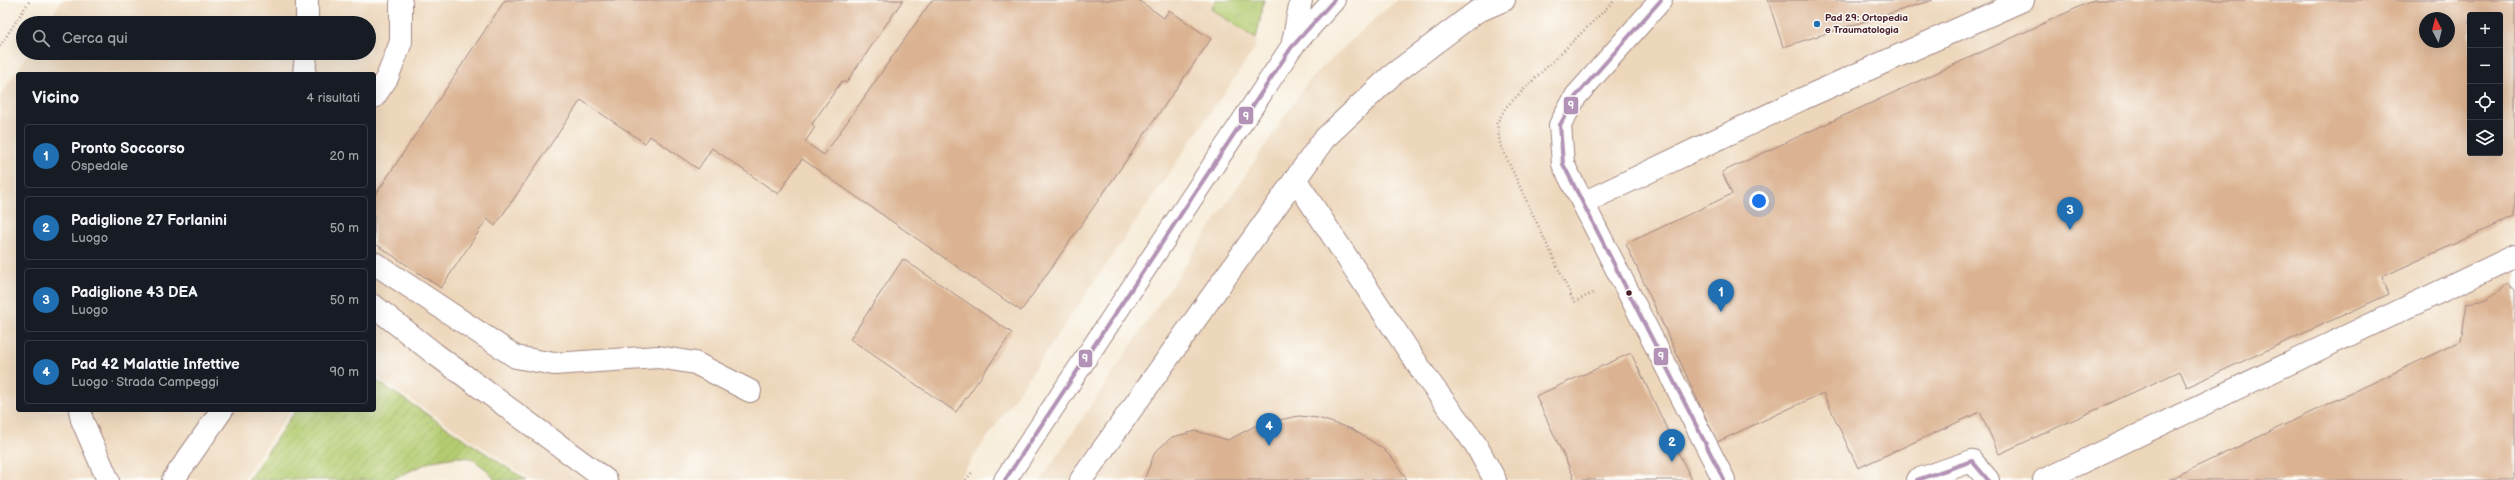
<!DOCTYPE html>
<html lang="it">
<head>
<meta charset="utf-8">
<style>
  :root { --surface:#171b24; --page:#242831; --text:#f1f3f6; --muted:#9ea1a6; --line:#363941; --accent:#1f6fb2 }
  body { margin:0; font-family:"Balsamiq Sans",sans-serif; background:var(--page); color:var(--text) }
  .controls { position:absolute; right:12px; top:12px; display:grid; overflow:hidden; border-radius:4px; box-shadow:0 4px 16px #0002 }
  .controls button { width:36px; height:36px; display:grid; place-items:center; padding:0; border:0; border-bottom:1px solid var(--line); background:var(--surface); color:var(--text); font:20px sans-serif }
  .compass { position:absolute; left:2419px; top:12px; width:36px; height:36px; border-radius:50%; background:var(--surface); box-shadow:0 4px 16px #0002; rotate:353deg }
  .you { position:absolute; left:1759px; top:201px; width:14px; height:14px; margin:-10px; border:3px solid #fff; border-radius:50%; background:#1a73e8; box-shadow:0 0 0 6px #1a73e833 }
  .badge { display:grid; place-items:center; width:26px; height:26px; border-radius:50%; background:var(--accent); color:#fff; font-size:13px; font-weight:700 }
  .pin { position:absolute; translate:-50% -33px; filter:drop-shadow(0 1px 2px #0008) }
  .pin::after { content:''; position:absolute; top:21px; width:14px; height:12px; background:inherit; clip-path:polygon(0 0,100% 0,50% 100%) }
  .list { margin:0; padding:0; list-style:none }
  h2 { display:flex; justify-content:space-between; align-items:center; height:52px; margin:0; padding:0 16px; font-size:17px }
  h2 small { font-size:13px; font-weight:400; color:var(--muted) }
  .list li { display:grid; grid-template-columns:26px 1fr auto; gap:12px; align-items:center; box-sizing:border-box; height:64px; margin:0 8px 8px; padding:0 8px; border:1px solid var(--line); border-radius:4px }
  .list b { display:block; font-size:15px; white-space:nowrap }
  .list p { margin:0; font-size:13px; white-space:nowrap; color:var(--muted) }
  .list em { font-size:13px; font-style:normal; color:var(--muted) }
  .icon { flex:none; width:22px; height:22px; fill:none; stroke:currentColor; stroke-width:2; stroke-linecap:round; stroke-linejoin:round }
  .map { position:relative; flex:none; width:2515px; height:480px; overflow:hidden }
  .search { position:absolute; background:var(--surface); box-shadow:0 4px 16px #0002; left:16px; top:16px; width:360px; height:44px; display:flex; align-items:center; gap:10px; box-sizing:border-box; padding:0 14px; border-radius:22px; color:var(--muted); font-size:15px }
  .panel { position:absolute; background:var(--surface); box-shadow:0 4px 16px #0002; left:16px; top:72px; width:360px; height:340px; border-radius:4px }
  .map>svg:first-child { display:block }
</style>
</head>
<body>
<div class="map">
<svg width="2515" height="480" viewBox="0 0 2515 480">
  <defs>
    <pattern id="grass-tufts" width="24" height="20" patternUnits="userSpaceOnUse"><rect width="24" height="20" fill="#b4cc71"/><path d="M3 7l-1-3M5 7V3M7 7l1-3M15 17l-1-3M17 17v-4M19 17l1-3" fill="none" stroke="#9caf62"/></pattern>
    <pattern id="garden-furrows" width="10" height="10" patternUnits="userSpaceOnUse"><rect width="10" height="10" fill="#b4cc71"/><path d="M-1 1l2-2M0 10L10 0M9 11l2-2" fill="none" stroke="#9caf62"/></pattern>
  </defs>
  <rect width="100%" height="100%" fill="#fdfcf7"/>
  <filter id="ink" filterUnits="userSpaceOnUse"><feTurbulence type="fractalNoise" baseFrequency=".025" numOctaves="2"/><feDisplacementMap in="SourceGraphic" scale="8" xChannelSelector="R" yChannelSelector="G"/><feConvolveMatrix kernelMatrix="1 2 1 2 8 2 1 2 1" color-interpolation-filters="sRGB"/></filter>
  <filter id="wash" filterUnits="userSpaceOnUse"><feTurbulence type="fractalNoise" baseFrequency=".012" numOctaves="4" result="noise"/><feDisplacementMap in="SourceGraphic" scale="16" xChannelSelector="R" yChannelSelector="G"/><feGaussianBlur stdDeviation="0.9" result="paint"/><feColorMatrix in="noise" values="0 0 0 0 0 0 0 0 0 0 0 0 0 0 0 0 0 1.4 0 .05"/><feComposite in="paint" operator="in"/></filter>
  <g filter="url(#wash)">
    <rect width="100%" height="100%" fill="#f7ecd9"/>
    <path fill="#edd7bb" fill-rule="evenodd" d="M62 0H1264L1255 48 958 480H532L374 375V74H18V410H291L242 480H0V97L28 53H369V23H47Z
      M1398 0H2515V480H1041L1309 80 1380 14ZM2470 15H2500V153H2470ZM2425 18H2449V42H2425Z"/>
    <path fill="url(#grass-tufts)" stroke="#7f764e" d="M1216 0H1264L1256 39 1211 9Z"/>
    <path fill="url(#garden-furrows)" stroke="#7f764e" d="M374 379 526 480H495L486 469 471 458 456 457 432 461 390 480H248L296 410H374Z"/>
    <g id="blocks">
      <path fill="#dbb392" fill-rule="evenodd" d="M505 0H903L846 83 842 81 812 124 815 127 805 142 824 155 932 0H1138L1164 18 1169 10 1211 39 1021 311 802 159 778 194 712 148 698 169 650 136 645 143 581 100 495 226 487 219 441 288 374 243V197Z
        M1768 0H1933L1783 47Z
        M2094 0H2515V216L2382 277 2389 294 2187 387 2180 371 1999 454 1980 412 1858 468 1823 393 1717 442 1626 244 1732 194 1722 172ZM2470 15H2500V153H2470ZM2425 18H2449V42H2425Z
        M903 259 1012 333 956 412 850 339Z
        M2507 283 2515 289V480H2168L2461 341 2467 303 2486 300 2497 293Z
        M1631 353 1679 454 1692 480H1575L1536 396Z
        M1299 416 1318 418 1352 429 1382 448 1394 460 1407 480H1144L1155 452 1172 437 1196 431 1228 440 1259 424Z"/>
    </g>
  </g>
  <g filter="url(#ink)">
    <use href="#blocks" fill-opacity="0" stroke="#a08682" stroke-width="1"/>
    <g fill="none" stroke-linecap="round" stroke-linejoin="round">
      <g stroke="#a08682" stroke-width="24">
        <path id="lane" d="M307 0V23
          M1661 0 1576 96 1560 125 1563 164 1724 480
          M304 74 306 53
          M374 97 387 78 401 42V3
          M1295 179 1426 377 1476 445 1495 480
          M1583 203 1802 99 2023 0
          M374 263 516 357 554 364 658 357 695 363 750 391
          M374 306 435 354 606 480
          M80 410 82 420 108 480
          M173 480 222 410
          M1081 480 1324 139 1391 76 1476 12 1504 0
          M1917 480 1972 461 1988 480
          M2044 480 2515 256"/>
      </g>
      <g stroke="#a08682" stroke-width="24">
        <path id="street" d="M1292 47 1301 0
          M1005 480 1291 48 1334 0"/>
      </g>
      <path stroke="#a08682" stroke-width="2.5" stroke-dasharray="1 3" stroke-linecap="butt" d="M0 46 30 0
        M1593 293 1574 302 1500 144 1497 123 1506 107 1615 0
        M966 480 973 471"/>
      <use href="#lane" stroke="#fff" stroke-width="22"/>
      <use href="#street" stroke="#fff" stroke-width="22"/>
      <g stroke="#fdfcf7" stroke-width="7">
        <path id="bus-1" d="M1661 0 1576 96 1560 125 1563 164 1724 480
          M1005 480 1291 48 1334 0
          M1917 480 1972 461 1988 480"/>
      </g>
      <use href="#bus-1" stroke="#b292b6" stroke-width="4"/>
    </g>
  </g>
  <circle fill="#1f6fb2" stroke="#fdfcf7" stroke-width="1.5" cx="1817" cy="24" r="4"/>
  <circle fill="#4a1f2b" stroke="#fdfcf7" stroke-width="1.5" cx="1629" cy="293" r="3.5"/>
  <g text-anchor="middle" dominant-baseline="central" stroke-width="3" stroke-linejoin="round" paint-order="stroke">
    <g font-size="10" font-weight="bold" fill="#4a1f2b" stroke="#fdfcf7" text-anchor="start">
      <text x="1825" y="18">Pad 29: Ortopedia<tspan x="1825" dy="12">e Traumatologia</tspan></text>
    </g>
  </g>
  <g stroke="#fdfcf7" stroke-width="1.5">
    <rect x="1563" y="96" width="16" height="19" rx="4" fill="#b292b6"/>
    <rect x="1238" y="106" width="16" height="19" rx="4" fill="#b292b6"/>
    <rect x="1653" y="347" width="16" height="19" rx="4" fill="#b292b6"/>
    <rect x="1078" y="349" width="15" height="19" rx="4" fill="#b292b6"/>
  </g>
  <g font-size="11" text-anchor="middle" font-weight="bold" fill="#fff">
    <text x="1571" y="109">9</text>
    <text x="1246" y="120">9</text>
    <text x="1661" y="360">9</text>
    <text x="1085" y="362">9</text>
  </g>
</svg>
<div class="controls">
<button>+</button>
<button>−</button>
<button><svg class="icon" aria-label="locate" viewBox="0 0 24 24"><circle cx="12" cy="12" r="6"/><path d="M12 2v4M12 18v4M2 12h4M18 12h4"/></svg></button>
<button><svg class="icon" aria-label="layers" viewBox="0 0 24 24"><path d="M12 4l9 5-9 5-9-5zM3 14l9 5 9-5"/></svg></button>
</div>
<svg class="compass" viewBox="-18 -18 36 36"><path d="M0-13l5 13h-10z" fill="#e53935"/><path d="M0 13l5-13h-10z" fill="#9ea1a6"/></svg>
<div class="you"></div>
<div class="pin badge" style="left:1721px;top:312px">1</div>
<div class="pin badge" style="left:1672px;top:462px">2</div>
<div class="pin badge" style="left:2070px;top:230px">3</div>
<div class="pin badge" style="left:1269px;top:446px">4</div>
<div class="search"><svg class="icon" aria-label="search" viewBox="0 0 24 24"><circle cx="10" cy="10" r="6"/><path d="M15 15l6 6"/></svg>Cerca qui</div>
<section class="panel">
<h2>Vicino<small>4 risultati</small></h2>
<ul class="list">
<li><span class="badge">1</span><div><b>Pronto Soccorso</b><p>Ospedale</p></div><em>20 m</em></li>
<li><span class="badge">2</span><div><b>Padiglione 27 Forlanini</b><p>Luogo</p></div><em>50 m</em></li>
<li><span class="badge">3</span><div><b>Padiglione 43 DEA</b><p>Luogo</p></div><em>50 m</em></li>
<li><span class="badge">4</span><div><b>Pad 42 Malattie Infettive</b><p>Luogo · Strada Campeggi</p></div><em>90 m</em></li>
</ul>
</section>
</div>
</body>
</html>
